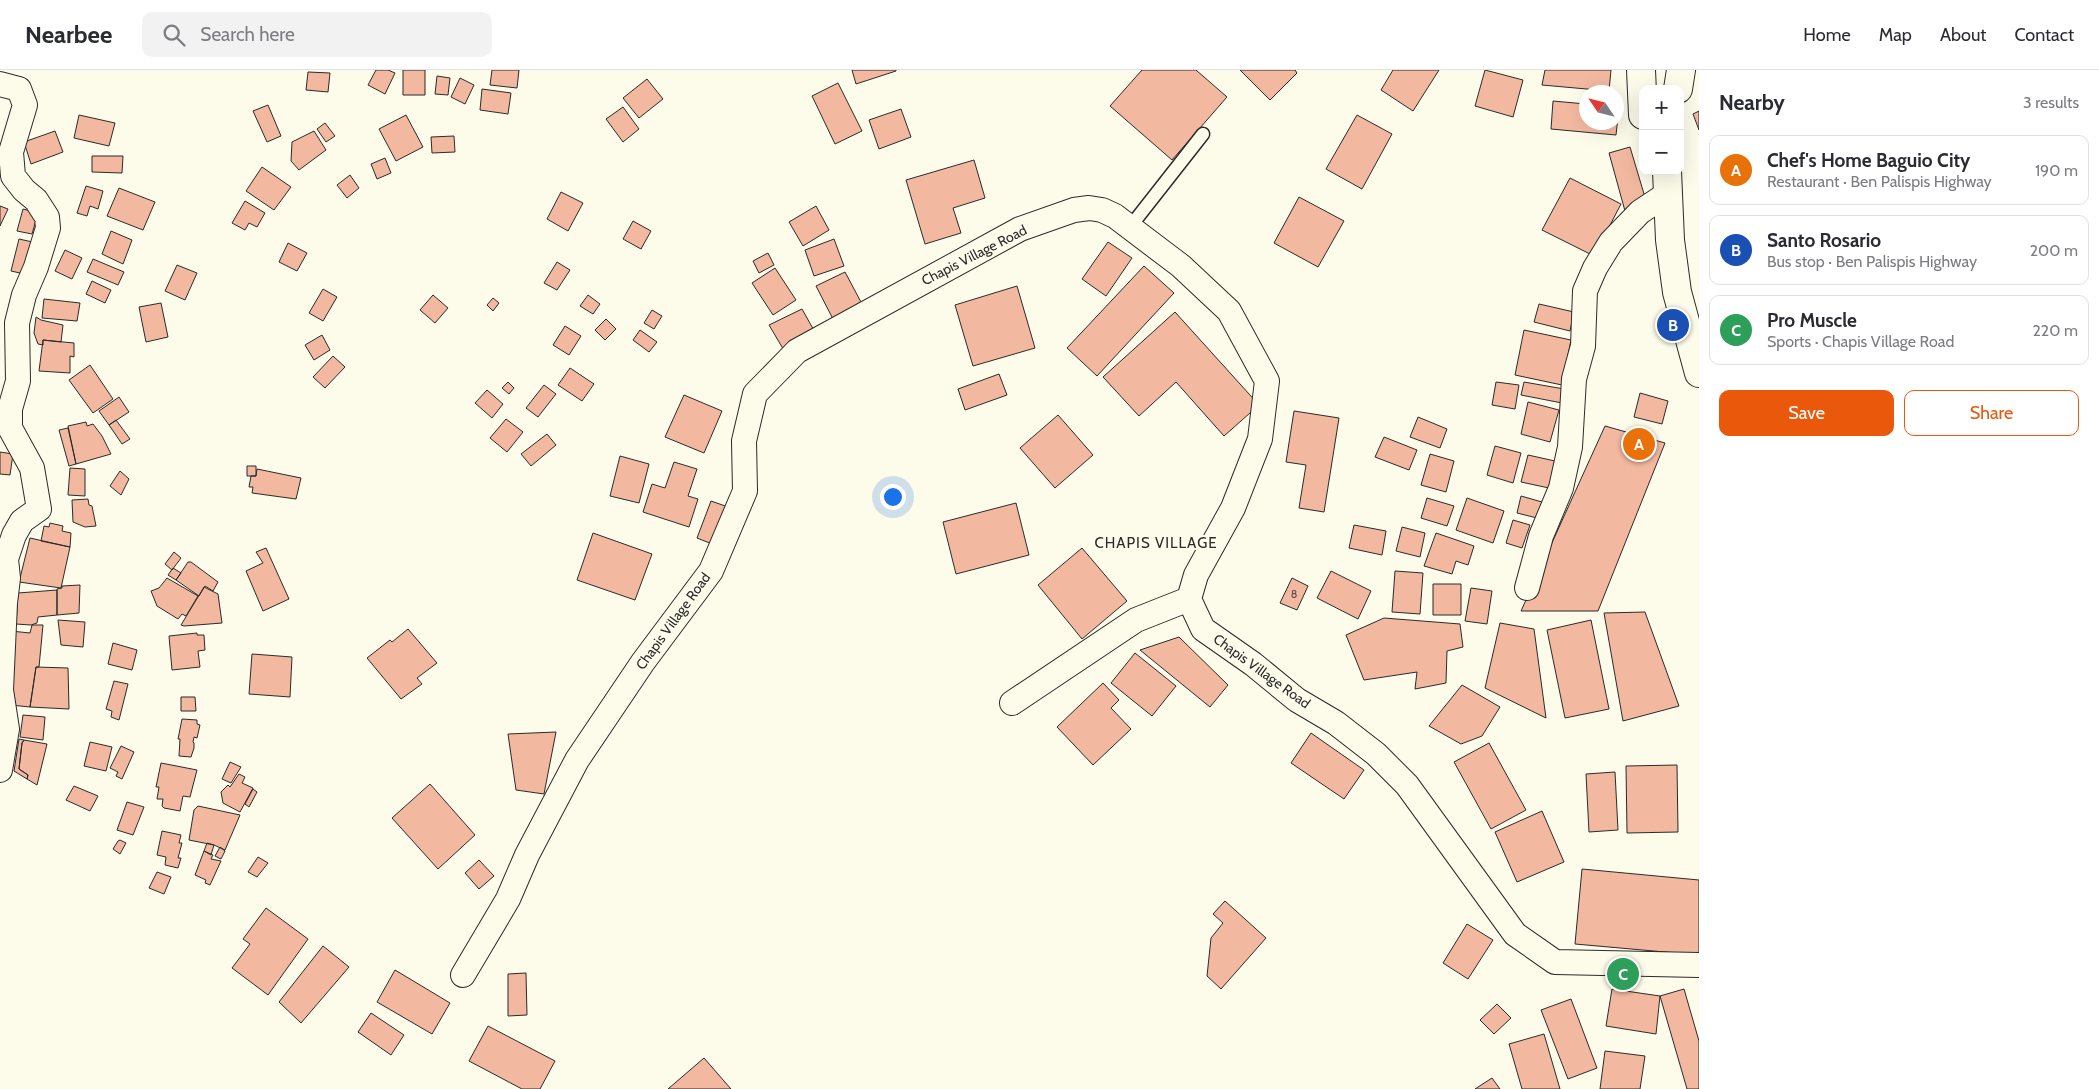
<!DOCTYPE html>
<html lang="en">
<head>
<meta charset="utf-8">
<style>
  :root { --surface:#fff; --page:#f2f2f3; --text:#2b2b33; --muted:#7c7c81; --line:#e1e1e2; --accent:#ea580c }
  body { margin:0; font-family:Cabin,sans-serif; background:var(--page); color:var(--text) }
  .controls { position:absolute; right:15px; top:15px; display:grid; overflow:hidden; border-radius:10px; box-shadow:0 5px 20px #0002 }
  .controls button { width:45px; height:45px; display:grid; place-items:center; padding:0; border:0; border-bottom:1px solid var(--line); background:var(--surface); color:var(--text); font:25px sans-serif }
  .compass { position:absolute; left:1579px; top:15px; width:45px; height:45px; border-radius:50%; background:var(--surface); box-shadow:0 5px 20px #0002; rotate:305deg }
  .you { position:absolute; left:892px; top:426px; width:18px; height:18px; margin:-12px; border:4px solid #fff; border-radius:50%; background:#1a73e8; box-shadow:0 0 0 8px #1a73e833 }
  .badge { display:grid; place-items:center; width:32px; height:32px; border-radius:50%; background:var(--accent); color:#fff; font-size:16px; font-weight:700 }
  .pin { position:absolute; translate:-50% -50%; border:2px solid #fff; box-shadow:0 1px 5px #0006 }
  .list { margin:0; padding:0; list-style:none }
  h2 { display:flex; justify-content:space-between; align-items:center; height:65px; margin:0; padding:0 20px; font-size:21px }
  h2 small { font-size:16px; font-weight:400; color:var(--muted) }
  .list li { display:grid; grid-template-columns:32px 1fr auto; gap:15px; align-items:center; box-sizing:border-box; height:70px; margin:0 10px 10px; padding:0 10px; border:1px solid var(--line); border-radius:10px }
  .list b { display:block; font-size:19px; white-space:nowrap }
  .list p { margin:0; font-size:16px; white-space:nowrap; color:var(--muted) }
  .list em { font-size:16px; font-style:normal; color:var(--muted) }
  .actions { display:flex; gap:10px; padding:15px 20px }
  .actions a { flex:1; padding:11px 0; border:1px solid var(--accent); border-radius:10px; text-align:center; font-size:18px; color:var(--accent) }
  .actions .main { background:var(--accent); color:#fff }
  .icon { flex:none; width:28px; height:28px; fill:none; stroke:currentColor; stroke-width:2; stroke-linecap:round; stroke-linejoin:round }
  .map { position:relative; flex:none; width:1699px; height:1019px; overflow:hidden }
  header { display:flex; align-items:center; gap:30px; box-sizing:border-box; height:70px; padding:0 25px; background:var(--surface); border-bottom:1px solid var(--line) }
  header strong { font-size:24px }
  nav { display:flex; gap:28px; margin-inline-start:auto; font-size:18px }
  .search { width:350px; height:45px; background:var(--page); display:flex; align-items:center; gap:12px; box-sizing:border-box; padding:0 18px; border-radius:10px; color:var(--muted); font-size:19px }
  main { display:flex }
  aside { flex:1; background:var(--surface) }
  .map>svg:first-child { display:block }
</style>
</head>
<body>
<header>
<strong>Nearbee</strong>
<div class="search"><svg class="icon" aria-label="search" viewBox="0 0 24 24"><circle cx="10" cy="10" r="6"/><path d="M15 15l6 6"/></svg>Search here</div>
<nav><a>Home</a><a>Map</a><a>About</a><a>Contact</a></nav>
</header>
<main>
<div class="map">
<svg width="1699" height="1019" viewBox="0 0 1699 1019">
  <rect width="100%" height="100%" fill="#fdfbea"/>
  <path fill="#f2b8a0" stroke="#2b2b2b" d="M376 0H388L395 3 385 24 368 15Z
    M403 0H425V25H403Z
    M492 0H519L517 18 490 15Z
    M852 0H896V1L856 14Z
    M1142 0H1196L1227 27 1172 90 1110 36Z
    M1240 0H1295L1297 3 1270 30Z
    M1393 0H1439L1413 41 1381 20Z
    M1485 0 1523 10 1513 47 1475 36Z
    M1545 0H1611L1609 21 1542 15Z
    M308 2 330 3 328 22 306 20Z
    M437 6 450 8 448 25 435 24Z
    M460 8 474 15 465 34 451 27Z
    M647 9 663 29 639 48 623 28Z
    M838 13 862 61 835 74 812 26Z
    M482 19 511 23 508 44 480 40Z
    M1553 31 1586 34V52H1616V37L1619 38 1616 65 1551 59Z
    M268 35 281 66 267 72 253 41Z
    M623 37 639 59 623 72 606 49Z
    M901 39 911 67 879 79 869 50Z
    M1699 41V60L1693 44Z
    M79 45 115 53 109 76 74 68Z
    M406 45 423 77 396 91 379 59Z
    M1357 45 1392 64 1362 119 1326 99Z
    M325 53 335 66 326 72 317 59Z
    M55 61 63 82 31 94 24 72Z
    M314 61 326 80 299 100 291 91 292 72Z
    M454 66 455 82 432 83 431 67Z
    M1630 77 1647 134 1625 141 1609 83Z
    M92 86H123L122 103 92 102Z
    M385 88 391 103 377 109 371 94Z
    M974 90 985 128 953 138 961 163 925 174 906 110Z
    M262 97 291 117 274 140 246 121Z
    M350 105 359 118 347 128 337 115Z
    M1570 108 1621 134 1594 186 1542 160Z
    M86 116 103 121 98 139 90 136 87 146 77 143Z
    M119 118 155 132 143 160 107 146Z
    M561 122 583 133 568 161 547 149Z
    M1299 127 1344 151 1318 197 1274 173Z
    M245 131 265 143 257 157 249 153 245 160 232 153Z
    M0 136 8 139 0 156Z
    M816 136 829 160 803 176 789 152Z
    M23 139 38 143 32 164 17 161Z
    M633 151 651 161 641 179 623 169Z
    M111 161 132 170 123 194 102 184Z
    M19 169 37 173 29 205 11 201Z
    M834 169 844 196 814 206 805 180Z
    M1108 172 1132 188 1106 226 1082 209Z
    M288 173 307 183 297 201 279 192Z
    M65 180 82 188 72 209 55 201Z
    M768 183 774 195 759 203 753 191Z
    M93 189 124 202 118 215 87 202Z
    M557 192 570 200 557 220 544 213Z
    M177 195 197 203 185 230 165 221Z
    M1144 196 1174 223 1097 306 1067 278Z
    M775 198 796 230 773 245 752 213Z
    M845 202 862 234 833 249 816 216Z
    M92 211 111 220 105 233 86 224Z
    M1017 216 1035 278 973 296 955 235Z
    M323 219 337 227 323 251 309 243Z
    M433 225 448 238 435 253 420 240Z
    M588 225 600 234 593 244 580 236Z
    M493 228 499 233 493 241 487 235Z
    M44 229 80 233 77 251 42 248Z
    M161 233 168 267 146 272 139 237Z
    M1539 234 1574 242 1570 261 1534 252Z
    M802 239 816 264 785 282 769 255Z
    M652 240 662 246 654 259 644 253Z
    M1175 242 1259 335 1224 366 1176 312 1139 346 1103 307Z
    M36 247 41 250 63 255 61 272 43 270V275L38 274 34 263Z
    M606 249 616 259 605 270 595 260Z
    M565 256 581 266 569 285 553 275Z
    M640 260 657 272 649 282 633 270Z
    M1524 260 1571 270 1562 315 1515 305Z
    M322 265 330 280 314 290 305 275Z
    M43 270 74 273V287L70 286V303L39 301Z
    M333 286 345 297 325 318 313 307Z
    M90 295 113 329 93 343 69 310Z
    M570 298 594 314 582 331 558 315Z
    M999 304 1007 325 965 340 958 319Z
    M508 312 514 318 509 324 502 318Z
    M1496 312 1519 315 1515 339 1492 335Z
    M1524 312 1564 319 1562 333 1521 325Z
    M544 315 556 324 538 347 526 338Z
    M487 320 503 334 492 348 475 333Z
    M1640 323 1668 331 1662 354 1634 347Z
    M684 325 722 341 704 383 665 367Z
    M119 327 129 342 109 355 99 341Z
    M1528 332 1559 340 1550 372 1521 364Z
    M1294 341 1339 348 1324 442 1299 438 1306 395 1286 392Z
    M1058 345 1093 385 1055 418 1020 378Z
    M1418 347 1447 359 1440 378 1410 367Z
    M506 349 523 362 507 382 490 368Z
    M116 350 130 369 122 374 109 355Z
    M86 352 87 356 93 354 102 366 111 384 76 394 68 356Z
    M1605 356 1665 373 1598 541H1521Z
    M68 358 76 394 69 396 59 360Z
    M547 364 556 375 531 396 521 384Z
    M1384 367 1417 380 1409 400 1375 387Z
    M1495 376 1521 383 1513 413 1487 405Z
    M0 382 13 384 10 405 0 404Z
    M1430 384 1454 391 1446 422 1421 415Z
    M1528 385 1555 391 1549 418 1521 412Z
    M620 386 649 394 639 433 610 426Z
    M674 392 697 399 688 426 698 429 689 457 643 442 652 414 665 418Z
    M247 396H256V406H247Z
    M70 398 85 399V426L68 425Z
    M257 399 301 408 296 429 252 423 253 417H249L251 406H256Z
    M120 401 129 409 121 425 110 416Z
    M1521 426 1542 432 1537 448 1517 443Z
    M1427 428 1454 436 1447 456 1421 448Z
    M1467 428 1504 441 1493 473 1456 460Z
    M88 429 89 435 92 436 96 456 85 457 73 452 72 430Z
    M711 431 731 438 717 476 697 468Z
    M1016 433 1029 485 956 504 943 452Z
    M1513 450 1530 455 1522 478 1506 473Z
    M50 453 63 456 62 461 71 463 70 477 41 471 44 456 49 457Z
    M1354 455 1386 461 1382 485 1349 478Z
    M1402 457 1425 463 1420 487 1396 481Z
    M593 463 652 484 635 530 577 510Z
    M1436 463 1474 476 1468 495 1456 491 1452 504 1424 496Z
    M30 468 70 477 61 518 19 512Z
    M266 478 289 529 263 541 246 501 263 493 256 482Z
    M1082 478 1127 531 1082 569 1038 515Z
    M174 482 181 488 172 500 165 494Z
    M188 492H191L218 512 213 521 205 516 199 526 176 510Z
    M173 498 181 503 176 510 168 505Z
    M1331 501 1371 521 1358 549 1317 528Z
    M1395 501 1423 503 1420 544 1392 542Z
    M167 508 198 526 186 546 182 544 178 549 157 536 151 521 159 518Z
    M1292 508 1308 516 1297 540 1280 533Z
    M1433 514H1461V545H1433Z
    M80 515 79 543 57 545V519L62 518V516Z
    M204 517 218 524 222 553 184 556 181 555Z
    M1471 518 1492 521 1487 554 1465 551Z
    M57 520V545L38 547 37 553 31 555 16 554 18 523Z
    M1645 542 1679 636 1623 651 1604 543Z
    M1384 548 1460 554 1463 577 1447 581 1446 613 1415 619 1417 602 1364 610 1346 565Z
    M58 550 85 552 83 577 61 575Z
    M1591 550 1609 639 1565 648 1547 560Z
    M1500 553 1534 559 1546 648 1485 618Z
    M32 555H43L39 597H36L30 637 10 635 11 561 30 563Z
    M408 559 437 593 417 608 422 614 401 629 367 588 390 570 392 572Z
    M197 563V565H204L205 580 198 581 200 597 172 600 169 566Z
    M1179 567 1228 615 1210 637 1140 580Z
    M113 573 137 580 132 600 108 594Z
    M1135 583 1176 616 1152 646 1111 613Z
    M252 584 292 587 290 627 249 624Z
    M36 597 68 598 69 639 30 637Z
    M114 611 128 614 119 650 111 647 112 641 106 639Z
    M1103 613 1119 630 1111 638 1131 659 1093 695 1057 657Z
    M1462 615 1500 637 1482 666 1461 674 1429 656Z
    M181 627H195L196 641H181Z
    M23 645 45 647 43 670 20 667Z
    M182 649 197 650V654L200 655 197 668 194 667 193 672 194 673V678L191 687 179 686 180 669H178Z
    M556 662 544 724 516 720 508 664Z
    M1311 663 1364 700 1344 729 1291 693Z
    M19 669 24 670 22 673 19 699 28 705 27 709 14 701Z
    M24 670 47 674 37 715 27 709 28 705 19 699 22 673Z
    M90 672 112 677 106 701 84 696Z
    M1489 673 1526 740 1491 759 1454 692Z
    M121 676 134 682 122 709 116 706 118 702 110 698Z
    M230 692 241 697 231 713 222 709Z
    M161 693 197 700 190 727 183 726 180 741 164 738 162 736 163 729H157L159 717H156Z
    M1677 695 1678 762 1627 763 1626 696Z
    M1615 702 1618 760 1589 762 1586 704Z
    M239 704 245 707 242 713 253 718 240 742 223 733 221 722 228 715 230 717Z
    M430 714 475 765 438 799 392 748Z
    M74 716 98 726 90 741 66 730Z
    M253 719 257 722 249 737 245 734Z
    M127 732 144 737 133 765 117 760Z
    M198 736 240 745 225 780 214 775 189 770 194 740Z
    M1542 741 1564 792 1517 812 1495 762Z
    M162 761 181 765 179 773H182L178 788H181L178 798 165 795 166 787 157 785Z
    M120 770 126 773 120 784 113 779 118 771Z
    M207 773 214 775 211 785 204 781Z
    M220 777 225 781 221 789 215 786Z
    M204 781 213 785 211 789 221 791 210 815 205 813 206 810 195 805Z
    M258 787 268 793 257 807 248 802Z
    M479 790 494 806 479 819 465 803Z
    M1582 799 1699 810V885L1575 874Z
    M157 802 171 807 164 824 149 818Z
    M1225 831 1266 868 1221 919 1207 906 1211 868 1223 853 1213 844Z
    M266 838 308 869 268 925 232 898 250 874 243 869Z
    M1467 854 1493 870 1468 909 1443 893Z
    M323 876 349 897 301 953 279 932Z
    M395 900 450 933 432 964 377 932Z
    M526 903 527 945 508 946V904Z
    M1612 919 1660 926 1656 964 1606 956Z
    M1684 919 1699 971V1019H1687L1660 926Z
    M1571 929 1597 998 1568 1009 1541 940Z
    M1497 934 1511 948 1494 964 1480 950Z
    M371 943 404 965 391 985 358 962Z
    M488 956 555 991 540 1019H522L469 991Z
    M1544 964 1560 1019H1522L1509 974Z
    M1605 981 1645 986 1640 1019H1600Z
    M704 988 731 1019H668Z
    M1492 1008 1500 1019H1475Z"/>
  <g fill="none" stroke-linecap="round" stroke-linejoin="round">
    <g stroke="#2b2b2b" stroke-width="15">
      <path id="service" d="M1130 157 1203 64"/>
    </g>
    <g stroke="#2b2b2b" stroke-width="26">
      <path id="minor" d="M0 14 19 19 25 35 11 82 13 106 24 120 36 130 47 147 48 158 36 197 24 225 17 253 18 311 10 339V358L32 398 39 439 22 451 14 465 6 489 8 508 5 533 1 620 7 659 0 700
        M1527 518 1541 466 1561 418 1570 377 1574 309 1583 276 1585 221 1595 198 1611 172 1640 142 1667 124
        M1012 633 1136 550 1189 529
        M463 905 508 829 527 785 577 690 643 592 711 501 745 421 744 371 755 324 797 281 1020 159 1074 140 1089 138 1102 140 1115 146 1181 196 1229 241 1267 311 1260 369 1233 438 1196 505 1189 529 1203 559 1253 594 1297 630 1336 653 1376 684 1407 715 1515 864 1555 892 1699 895"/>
    </g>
    <g stroke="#2b2b2b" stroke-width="30">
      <path id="tertiary" d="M1641 0 1643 45"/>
    </g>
    <g stroke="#2b2b2b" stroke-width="30">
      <path id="primary" d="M1678 19 1681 0
        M1667 101 1670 170 1677 222 1699 303"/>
    </g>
    <use href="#service" stroke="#fdfbea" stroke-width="12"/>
    <use href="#minor" stroke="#fdfbea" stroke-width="24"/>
    <use href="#tertiary" stroke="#fdfbea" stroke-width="28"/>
    <use href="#primary" stroke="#fdfbea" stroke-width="28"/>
  </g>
  <g text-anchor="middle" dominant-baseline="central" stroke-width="4" stroke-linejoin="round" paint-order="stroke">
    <g font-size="11" fill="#5d4e48">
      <text x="1294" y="524">8</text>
    </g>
    <g font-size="14" fill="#2b2b2b" stroke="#fdfbea">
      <text transform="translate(974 185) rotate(-27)">Chapis Village Road</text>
      <text transform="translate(673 551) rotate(-54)">Chapis Village Road</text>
      <text transform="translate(1262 601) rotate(36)">Chapis Village Road</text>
    </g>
    <g font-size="15" letter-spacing="1" fill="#2b2b2b" stroke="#fdfbea">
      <text x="1156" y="473">CHAPIS VILLAGE</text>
    </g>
  </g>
</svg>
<div class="controls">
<button>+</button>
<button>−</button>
</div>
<svg class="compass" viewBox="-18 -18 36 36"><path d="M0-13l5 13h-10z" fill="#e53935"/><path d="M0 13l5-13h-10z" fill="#7c7c81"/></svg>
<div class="you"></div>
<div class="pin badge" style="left:1639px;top:374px;background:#e8710a">A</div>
<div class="pin badge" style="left:1673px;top:255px;background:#1a4fb4">B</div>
<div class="pin badge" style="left:1623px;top:904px;background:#2e9e5b">C</div>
</div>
<aside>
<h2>Nearby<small>3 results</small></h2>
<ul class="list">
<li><span class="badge" style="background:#e8710a">A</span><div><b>Chef's Home Baguio City</b><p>Restaurant · Ben Palispis Highway</p></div><em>190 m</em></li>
<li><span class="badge" style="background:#1a4fb4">B</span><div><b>Santo Rosario</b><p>Bus stop · Ben Palispis Highway</p></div><em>200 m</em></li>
<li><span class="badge" style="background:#2e9e5b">C</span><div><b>Pro Muscle</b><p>Sports · Chapis Village Road</p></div><em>220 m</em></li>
</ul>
<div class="actions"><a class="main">Save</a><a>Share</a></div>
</aside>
</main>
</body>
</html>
